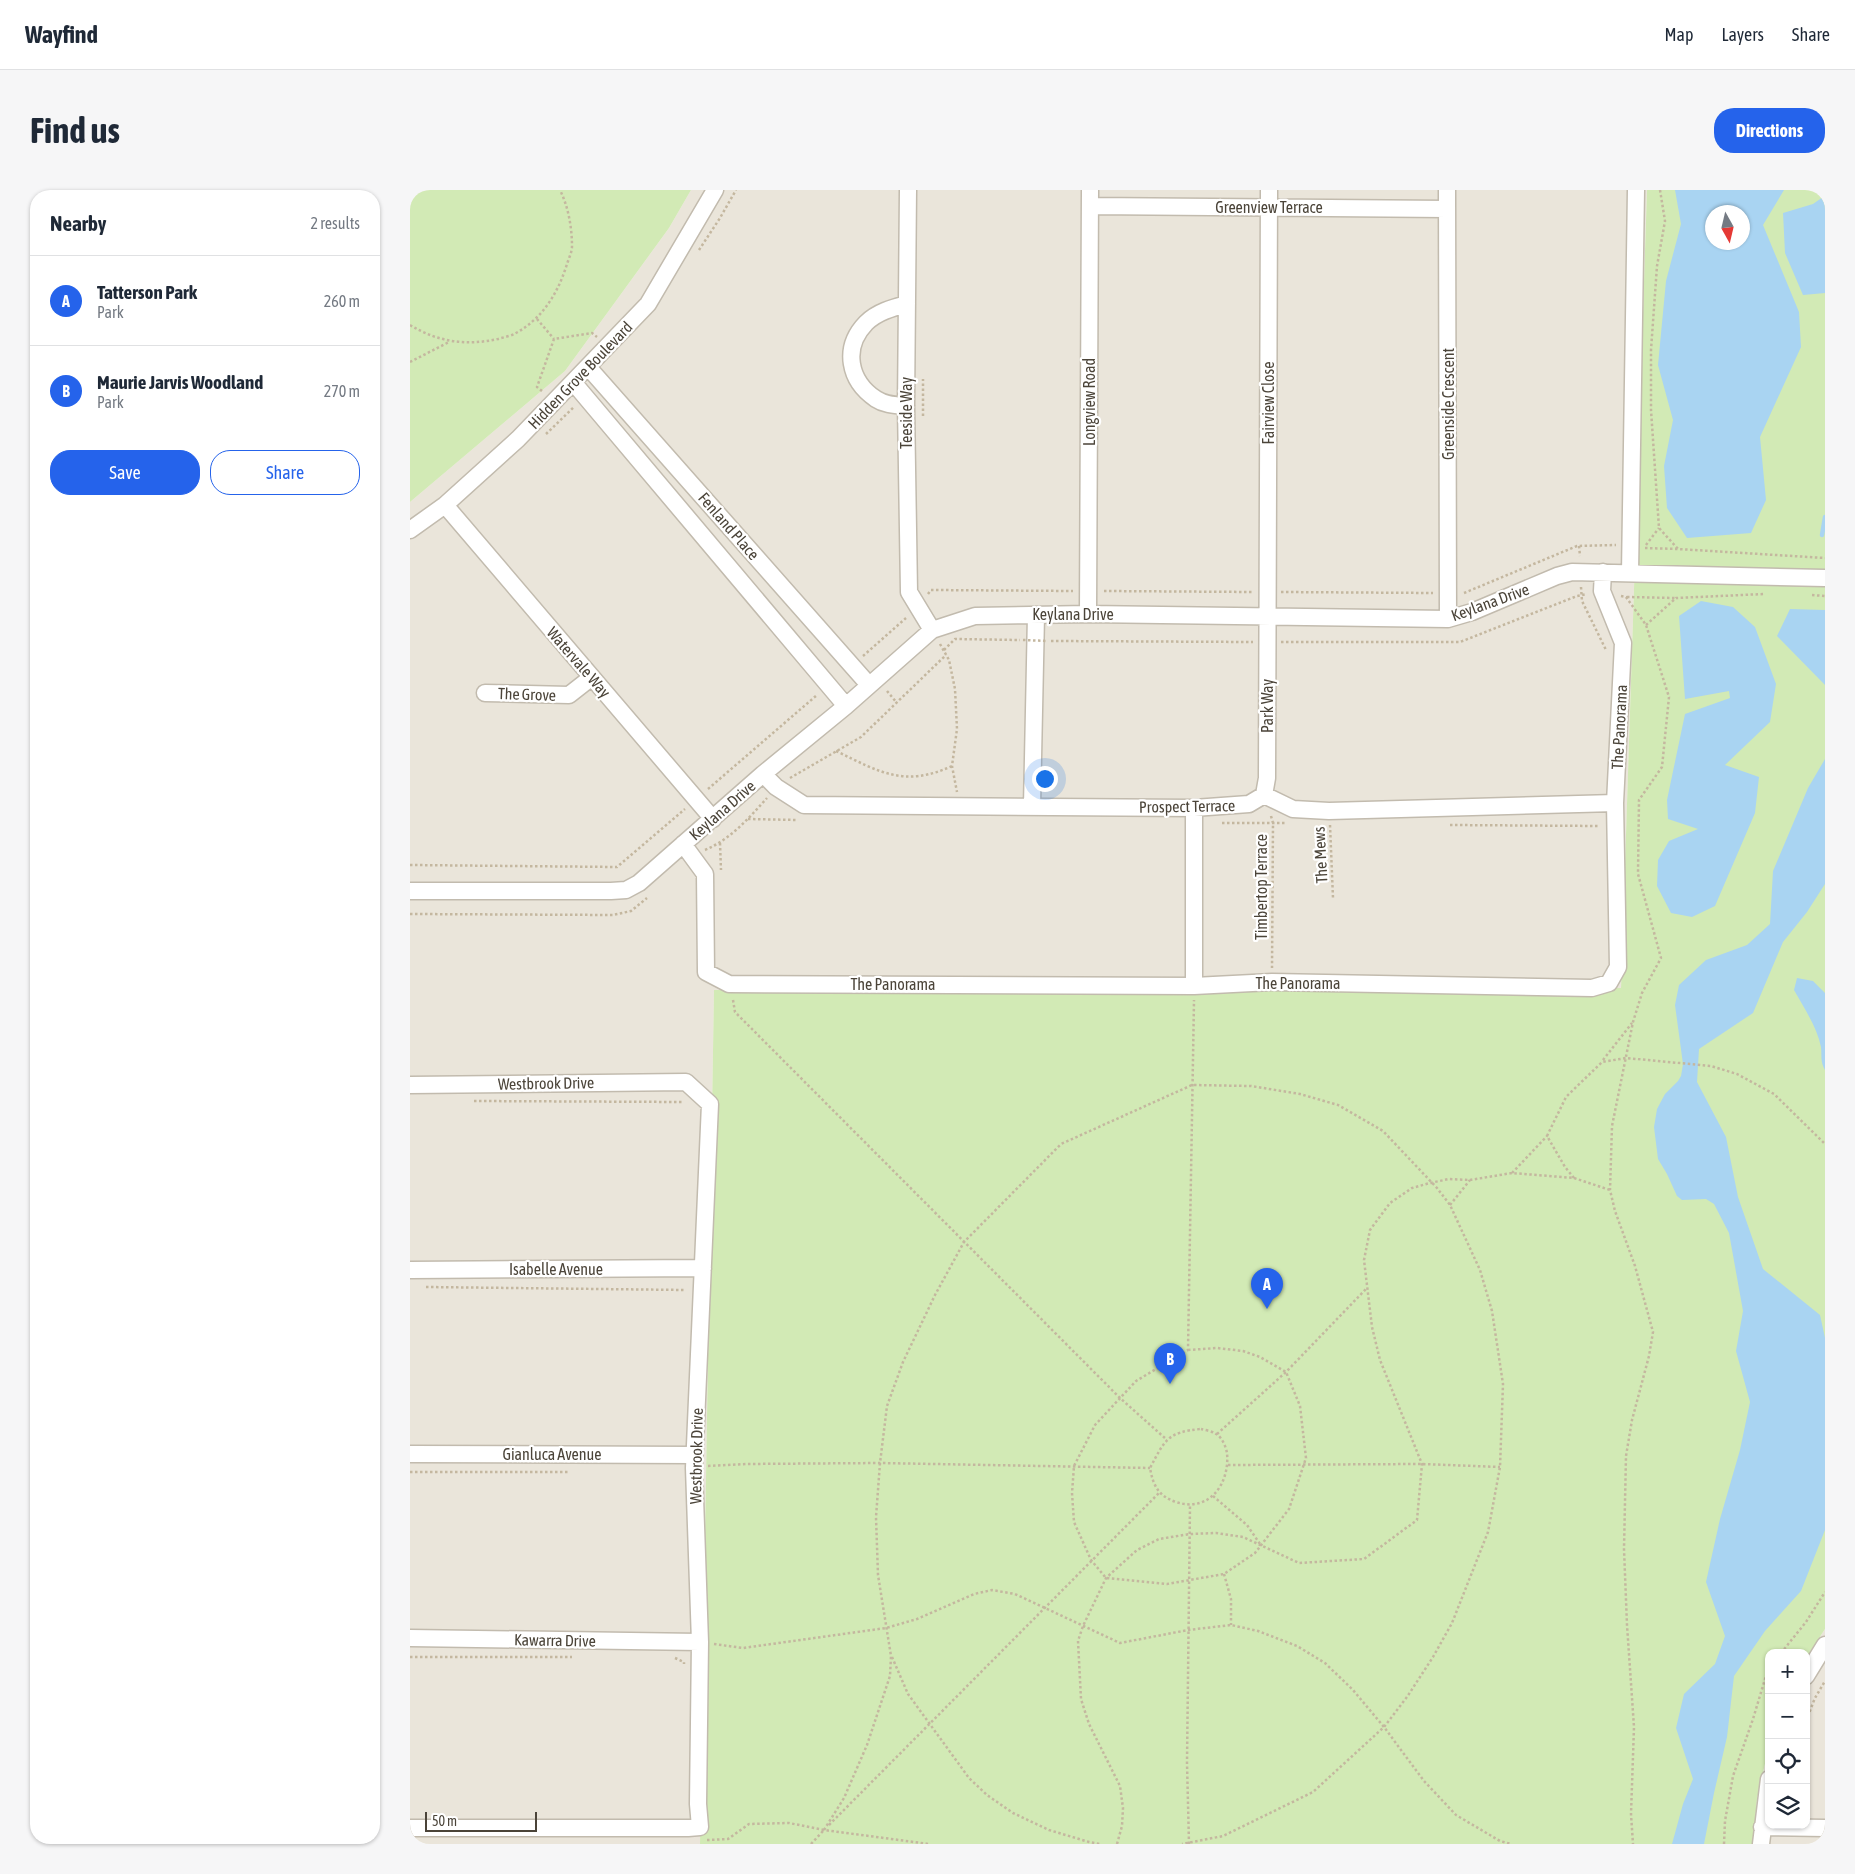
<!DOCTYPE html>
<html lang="en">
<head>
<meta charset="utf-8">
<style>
  :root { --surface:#fff; --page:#f6f6f7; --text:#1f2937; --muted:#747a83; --line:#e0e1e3; --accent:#2563eb }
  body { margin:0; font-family:"Asap Condensed",sans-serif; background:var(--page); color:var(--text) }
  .controls { position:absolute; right:15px; bottom:15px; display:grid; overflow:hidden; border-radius:10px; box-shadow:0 1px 4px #0004 }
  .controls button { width:45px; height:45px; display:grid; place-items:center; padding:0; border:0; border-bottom:1px solid var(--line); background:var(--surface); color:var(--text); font:25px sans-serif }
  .compass { position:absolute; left:1295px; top:15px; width:45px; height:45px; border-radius:50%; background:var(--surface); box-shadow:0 1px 4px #0004; rotate:172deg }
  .scale { position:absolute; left:15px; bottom:12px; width:112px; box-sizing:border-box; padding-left:5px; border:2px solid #4b4439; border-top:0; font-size:14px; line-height:18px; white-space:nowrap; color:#4b4439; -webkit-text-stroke:4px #fff; paint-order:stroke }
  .you { position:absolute; left:634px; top:588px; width:18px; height:18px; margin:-12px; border:4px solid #fff; border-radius:50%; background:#1a73e8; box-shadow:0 0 0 8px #1a73e833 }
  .badge { display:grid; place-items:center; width:32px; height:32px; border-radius:50%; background:var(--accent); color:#fff; font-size:16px; font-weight:700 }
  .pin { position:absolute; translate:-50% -41px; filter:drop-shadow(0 1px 2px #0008) }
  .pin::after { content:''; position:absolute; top:26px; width:18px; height:15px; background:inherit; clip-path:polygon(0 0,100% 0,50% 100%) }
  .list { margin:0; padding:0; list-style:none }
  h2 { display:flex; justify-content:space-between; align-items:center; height:65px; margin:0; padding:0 20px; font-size:21px }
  h2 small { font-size:16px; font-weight:400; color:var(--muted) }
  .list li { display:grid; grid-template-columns:32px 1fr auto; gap:15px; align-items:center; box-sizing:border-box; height:90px; padding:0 20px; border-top:1px solid var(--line) }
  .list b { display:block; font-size:19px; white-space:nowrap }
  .list p { margin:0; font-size:16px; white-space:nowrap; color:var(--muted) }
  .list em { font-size:16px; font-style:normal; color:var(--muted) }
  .actions { display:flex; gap:10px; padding:15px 20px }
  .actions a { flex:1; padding:11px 0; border:1px solid var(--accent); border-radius:20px; text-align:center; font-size:18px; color:var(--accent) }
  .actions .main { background:var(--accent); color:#fff }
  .icon { flex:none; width:28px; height:28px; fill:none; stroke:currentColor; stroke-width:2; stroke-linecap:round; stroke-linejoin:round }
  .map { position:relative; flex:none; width:1415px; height:1654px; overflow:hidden; border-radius:20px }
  header { display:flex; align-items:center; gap:30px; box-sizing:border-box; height:70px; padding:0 25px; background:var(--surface); border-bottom:1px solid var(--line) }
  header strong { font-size:24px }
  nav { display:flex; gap:28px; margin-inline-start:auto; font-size:18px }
  .intro { display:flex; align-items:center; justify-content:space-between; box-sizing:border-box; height:120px; padding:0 30px }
  h1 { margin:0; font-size:35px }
  .button { padding:12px 22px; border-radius:20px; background:var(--accent); color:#fff; font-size:18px; font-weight:700 }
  main { display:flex; gap:30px; padding:0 30px }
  aside { flex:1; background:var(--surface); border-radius:20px; box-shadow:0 1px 4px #0004 }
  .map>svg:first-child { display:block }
</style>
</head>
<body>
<header>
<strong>Wayfind</strong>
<nav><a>Map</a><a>Layers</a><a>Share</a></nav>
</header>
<div class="intro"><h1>Find us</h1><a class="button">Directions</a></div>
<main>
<aside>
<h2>Nearby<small>2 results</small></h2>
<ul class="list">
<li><span class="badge">A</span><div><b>Tatterson Park</b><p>Park</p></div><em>260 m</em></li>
<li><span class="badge">B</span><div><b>Maurie Jarvis Woodland</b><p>Park</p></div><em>270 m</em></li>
</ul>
<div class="actions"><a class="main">Save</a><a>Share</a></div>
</aside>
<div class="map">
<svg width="1415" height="1654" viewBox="0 0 1415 1654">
  <rect width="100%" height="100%" fill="#f6f3ec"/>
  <path fill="#eae5da" d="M281 0H1237L1211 798 304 800 290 1654H0V312L155 181 259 38Z
    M1415 1439V1654H1343L1347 1609 1359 1556V1635H1396V1468Z"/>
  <path fill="#d2eab5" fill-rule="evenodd" d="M0 0H281L259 38 155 181 0 312Z
    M1237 0H1415V1439L1396 1468V1463H1359V1556L1347 1609 1343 1654H290L304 800 1211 798ZM1302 22H1332V52H1302Z"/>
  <path fill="#a9d4f2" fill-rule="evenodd" d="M1265 0H1374L1353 35 1389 122 1391 157 1350 247 1356 310 1341 343 1277 348 1257 318 1254 276 1263 230 1248 175 1256 91 1271 34ZM1302 22H1332V52H1302Z
    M1411 0H1415V103L1393 105 1375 63 1373 23 1403 14 1413 7Z
    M1291 411 1323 417 1345 437 1366 494 1360 532 1315 575 1349 587 1345 623 1305 716 1282 727 1261 723 1247 696 1248 670 1259 651 1288 639 1258 629 1257 610 1275 524 1320 508 1319 501 1275 509 1269 426Z
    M1380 419 1415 420V495L1367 446Z
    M1415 569V694L1397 722 1373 752 1343 823 1289 859 1287 892 1316 947 1328 1007 1353 1079 1410 1125 1415 1148V1340L1391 1401 1355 1441 1324 1486 1317 1547 1304 1603 1294 1654H1262L1273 1614 1283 1589 1266 1538 1274 1504 1305 1474 1315 1446 1296 1392 1310 1329 1330 1260 1340 1212 1326 1161 1333 1121 1319 1043 1304 1014 1296 1009 1272 1010 1267 1006 1257 984 1248 969 1244 937 1247 919 1255 904 1268 891 1271 886 1273 874 1265 815 1269 795 1296 770 1337 755 1360 734 1363 681 1398 598Z
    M1387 788 1403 791 1415 803V880C1410 871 1412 866 1411 857 1407 837 1394 818 1384 800Z"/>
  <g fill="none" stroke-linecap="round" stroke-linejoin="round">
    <path stroke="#a9d4f2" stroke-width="4.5" d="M1412 345 1415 327"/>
    <g stroke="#c2bbae" stroke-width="19">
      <path id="street" d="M498 0 496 216 499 402 522 440
        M1037 0 1038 429
        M681 16 1037 19
        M178 177 459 495
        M163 192 436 516
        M496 216C485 215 475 215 466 209 439 191 432 158 456 133 467 122 482 118 497 114
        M35 315 303 629
        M0 340 35 315 108 249 238 114 305 0
        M1220 383 1226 0
        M678 424 680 0
        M75 503 159 505 182 487
        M353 584 366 597 394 615 784 618 839 614 854 605 883 619 919 621 1205 613
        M854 605 857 588 859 0
        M622 616 626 425
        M784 618V796
        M273 654 295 684 296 782 319 794 784 796 862 792 1182 798 1199 793 1208 777 1205 613 1213 453 1192 401 1193 382
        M0 701H201L216 700 229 693 353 584 436 516 522 440 565 426 678 424 1038 429 1062 422 1147 386 1162 382 1415 388
        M0 895 276 892 300 914 284 1278 290 1452 288 1614 290 1637 278 1638H0
        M0 1080 293 1078
        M0 1264 284 1265
        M0 1448 290 1452
        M1396 1486 1415 1455
        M1352 1637 1415 1638
        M1351 1654 1359 1589"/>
    </g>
    <path stroke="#c4b79f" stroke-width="2.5" stroke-dasharray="2.5 2.5" stroke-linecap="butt" d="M1250 0 1255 31 1247 76 1241 160V220L1249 338 1268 359 1415 368
      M289 60 310 28 326 0
      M127 129 144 149
      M0 135C28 152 56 156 88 149 94 147 101 146 106 143 133 128 148 103 157 74 159 68 162 62 162 56 162 37 158 16 150 0
      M0 172 39 152
      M132 201 127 197 144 149 182 143 187 147
      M513 226V189
      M136 244 164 217
      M1236 355 1249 338
      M1169 356 1170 366
      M1235 358 1268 359
      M1171 397 1172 411 1196 460
      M694 401 843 402
      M871 402 1023 403
      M1054 403 1167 356 1206 355
      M518 404 521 400 663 401
      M1402 405 1415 406
      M1211 406 1216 407 1236 435 1259 507 1252 577 1229 610 1228 684 1251 768 1232 803 1223 832 1202 936 1200 1000 1205 1021 1225 1076 1243 1142 1239 1166 1222 1230 1216 1266 1214 1359 1217 1435 1224 1537 1221 1624 1223 1654
      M1217 407 1265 408
      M1236 435 1266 408 1354 404
      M641 451 843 452
      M871 452H1050L1167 406 1177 404
      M530 454 539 470 545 499 547 539 542 576 547 602
      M534 460 545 449 610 450
      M453 466 496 428
      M477 501 487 513
      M426 561C470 582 494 598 542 576
      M380 588 451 547 536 465
      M298 599 407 505
      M861 626 863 633 862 778
      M338 629 387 630
      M812 633H877
      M920 635 923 708
      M1040 635 1189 636
      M310 653 311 680
      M295 660C321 649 338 629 357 608
      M0 675 207 677 275 619
      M0 724 203 725 221 721 237 708
      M323 810 325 822 710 1208 756 1249
      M1193 870 1222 833
      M64 911 273 912
      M1102 983 1137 946
      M1164 988 1155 977 1137 946 1156 907 1192 872 1216 868 1301 876 1327 884 1364 904 1415 954
      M1040 1015 1060 990
      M16 1097 276 1100
      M778 1160 807 1158 833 1161 850 1167 876 1182 890 1216 896 1268 879 1319 845 1363 814 1384 757 1394 696 1388 681 1370 664 1332 662 1303 664 1276 685 1235 726 1191 778 1160 784 810
      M791 1239C795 1240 802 1241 806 1244 812 1247 816 1257 817 1263 820 1294 799 1323 766 1312 748 1306 743 1295 740 1278 755 1250 757 1242 791 1239Z
      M807 1244 876 1182 956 1099
      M818 1275 1012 1274 1090 1277
      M298 1276 336 1274 470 1273 740 1278
      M0 1282H158
      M803 1306 837 1335 850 1354
      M814 1384 821 1409V1435
      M304 1454 333 1458 476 1438 507 1429 564 1404 582 1400 605 1404 710 1453 778 1440 821 1435 848 1441 887 1456 915 1473 943 1500 974 1537 1014 1591 1046 1625 1090 1651 1101 1654
      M1371 1463 1396 1432 1415 1402
      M0 1467H162
      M482 1467 498 1504 559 1588 577 1605 603 1623 639 1640 679 1652 690 1654
      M265 1468 274 1472V1474
      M1396 1531 1405 1508 1415 1491
      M419 1635 749 1303
      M414 1640 434 1608 457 1555 480 1486 481 1466 468 1385 466 1327 470 1273 477 1216 493 1172 525 1105 554 1052 651 954 782 895 841 896 890 904 928 915 973 941 1027 998 1040 1015 1070 1080 1082 1121 1093 1194 1090 1277 1078 1342 1042 1433 1023 1467 997 1507 974 1537 903 1602 813 1646 772 1654
      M297 1650 318 1649 339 1634 379 1633 414 1640 519 1654
      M401 1654 414 1640
      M707 1654 712 1636 713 1618 710 1596 679 1534 671 1509 668 1451 673 1436 696 1388 727 1360 749 1349 780 1344 806 1343 833 1347 889 1373 954 1369 1007 1330 1012 1274 970 1170 962 1137 954 1070 960 1040 980 1013 1002 998 1020 993 1039 989 1060 990 1102 983 1164 988 1200 1000
      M779 1654 777 1573 780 1315
      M1314 1654 1315 1631 1323 1586 1343 1529 1355 1489 1359 1481"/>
    <use href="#street" stroke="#fff" stroke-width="16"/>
    <path stroke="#c4b79f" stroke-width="2.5" stroke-dasharray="2.5 2.5" stroke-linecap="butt" d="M613 450 638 451"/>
  </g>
  <g text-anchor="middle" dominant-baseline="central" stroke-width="4.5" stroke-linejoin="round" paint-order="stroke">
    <g font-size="16" fill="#4b4439" stroke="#fff">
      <text x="859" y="17">Greenview Terrace</text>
      <text transform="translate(170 185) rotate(-46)">Hidden Grove Boulevard</text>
      <text transform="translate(679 212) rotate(-90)">Longview Road</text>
      <text transform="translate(858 213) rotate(-90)">Fairview Close</text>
      <text transform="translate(1038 214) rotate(-90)">Greenside Crescent</text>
      <text transform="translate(496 223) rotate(-90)">Teeside Way</text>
      <text transform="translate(319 336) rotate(49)">Fenland Place</text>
      <text transform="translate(1080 412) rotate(-20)">Keylana Drive</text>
      <text x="663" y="424">Keylana Drive</text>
      <text transform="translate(169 472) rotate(49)">Watervale Way</text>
      <text transform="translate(117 504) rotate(2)">The Grove</text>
      <text transform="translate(857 516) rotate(-90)">Park Way</text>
      <text transform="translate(1209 537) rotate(-87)">The Panorama</text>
      <text transform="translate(777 616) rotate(-1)">Prospect Terrace</text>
      <text transform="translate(312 620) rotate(-41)">Keylana Drive</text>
      <text transform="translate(910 665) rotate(-93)">The Mews</text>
      <text transform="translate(851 697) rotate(-90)">Timbertop Terrace</text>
      <text x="888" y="793">The Panorama</text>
      <text x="483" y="794">The Panorama</text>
      <text transform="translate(136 893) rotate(-1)">Westbrook Drive</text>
      <text x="146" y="1079">Isabelle Avenue</text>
      <text x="142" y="1264">Gianluca Avenue</text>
      <text transform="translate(286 1266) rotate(-89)">Westbrook Drive</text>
      <text transform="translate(145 1450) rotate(1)">Kawarra Drive</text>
    </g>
  </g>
</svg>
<div class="controls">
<button>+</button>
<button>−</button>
<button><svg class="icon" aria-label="locate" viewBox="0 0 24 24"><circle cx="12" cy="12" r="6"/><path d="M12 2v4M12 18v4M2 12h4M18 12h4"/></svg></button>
<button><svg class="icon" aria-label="layers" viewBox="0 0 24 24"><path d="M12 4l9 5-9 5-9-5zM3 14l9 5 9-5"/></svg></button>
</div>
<svg class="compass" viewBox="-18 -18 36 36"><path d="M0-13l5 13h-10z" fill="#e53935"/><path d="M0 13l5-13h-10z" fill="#747a83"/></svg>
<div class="scale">50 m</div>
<div class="you"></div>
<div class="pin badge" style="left:857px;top:1119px">A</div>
<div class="pin badge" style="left:760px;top:1194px">B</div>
</div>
</main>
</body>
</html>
